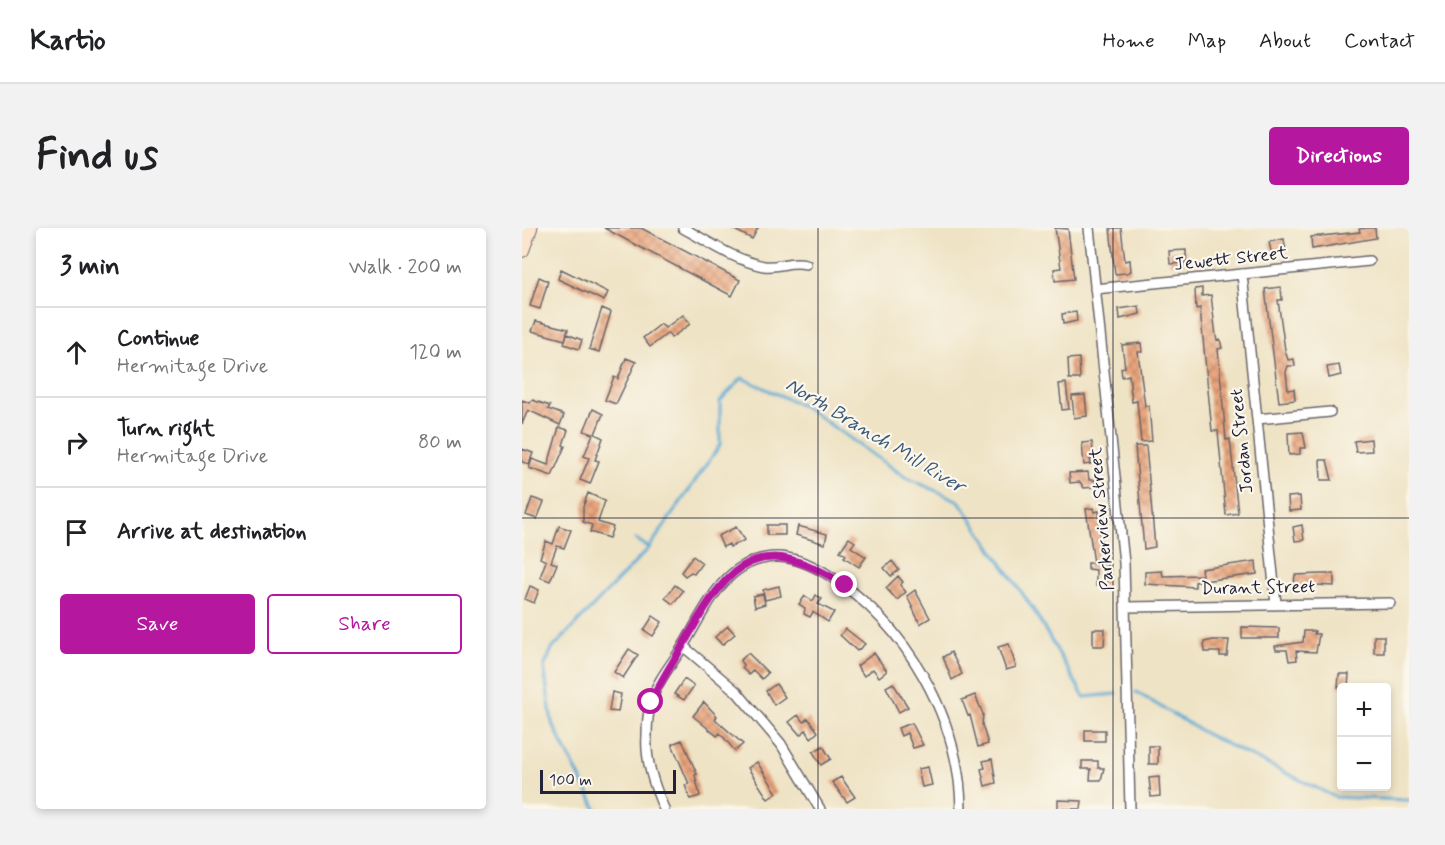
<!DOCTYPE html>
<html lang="en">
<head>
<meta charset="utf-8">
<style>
  :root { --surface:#fff; --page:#f2f2f2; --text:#202124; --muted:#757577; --line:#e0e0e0; --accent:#b5179e }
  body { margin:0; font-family:Mynerve,sans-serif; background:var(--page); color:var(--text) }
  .controls { position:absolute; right:18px; bottom:18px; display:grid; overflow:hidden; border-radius:6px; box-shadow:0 3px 9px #0003 }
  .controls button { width:54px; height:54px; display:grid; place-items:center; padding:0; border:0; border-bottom:2px solid var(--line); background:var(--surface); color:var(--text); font:30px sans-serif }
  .scale { position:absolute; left:18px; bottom:15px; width:136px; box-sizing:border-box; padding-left:6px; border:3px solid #22223b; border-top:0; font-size:16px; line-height:21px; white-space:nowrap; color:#22223b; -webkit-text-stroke:4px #fbf7ec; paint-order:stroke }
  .stop { position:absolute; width:18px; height:18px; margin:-14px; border:4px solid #b5179e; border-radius:50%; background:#fff }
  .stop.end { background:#b5179e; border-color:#fff; box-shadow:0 2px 6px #0008 }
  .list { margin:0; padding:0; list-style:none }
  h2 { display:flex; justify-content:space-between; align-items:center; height:78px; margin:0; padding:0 24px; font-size:26px }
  h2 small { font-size:20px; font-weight:400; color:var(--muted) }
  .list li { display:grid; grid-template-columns:39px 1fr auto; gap:18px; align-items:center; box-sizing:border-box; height:90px; padding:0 24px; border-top:2px solid var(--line) }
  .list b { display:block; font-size:22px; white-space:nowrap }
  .list p { margin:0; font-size:20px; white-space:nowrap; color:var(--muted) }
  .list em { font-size:20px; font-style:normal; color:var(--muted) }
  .actions { display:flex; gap:12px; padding:18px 24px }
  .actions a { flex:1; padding:14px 0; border:2px solid var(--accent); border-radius:6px; text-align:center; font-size:21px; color:var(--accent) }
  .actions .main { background:var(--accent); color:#fff }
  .icon { flex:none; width:33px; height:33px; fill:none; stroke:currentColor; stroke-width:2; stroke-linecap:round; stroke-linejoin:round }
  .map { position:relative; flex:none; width:887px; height:581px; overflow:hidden; border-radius:6px }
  header { display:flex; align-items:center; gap:36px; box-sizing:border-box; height:84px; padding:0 30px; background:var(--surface); border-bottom:2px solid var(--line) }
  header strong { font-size:28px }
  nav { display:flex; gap:33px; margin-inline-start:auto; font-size:21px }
  .intro { display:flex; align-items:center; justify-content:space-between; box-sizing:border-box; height:144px; padding:0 36px }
  h1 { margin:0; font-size:42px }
  .button { padding:15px 27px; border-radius:6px; background:var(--accent); color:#fff; font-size:21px; font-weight:700 }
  main { display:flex; gap:36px; padding:0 36px }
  aside { flex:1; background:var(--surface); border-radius:6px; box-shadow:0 3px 9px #0003 }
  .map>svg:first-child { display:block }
</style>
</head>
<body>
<header>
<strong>Kartio</strong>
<nav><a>Home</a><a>Map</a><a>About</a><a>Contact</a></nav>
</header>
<div class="intro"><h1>Find us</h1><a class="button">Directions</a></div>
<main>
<aside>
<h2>3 min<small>Walk · 200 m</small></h2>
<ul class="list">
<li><svg class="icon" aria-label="ahead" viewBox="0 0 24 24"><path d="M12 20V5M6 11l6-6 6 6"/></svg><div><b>Continue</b><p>Hermitage Drive</p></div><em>120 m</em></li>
<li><svg class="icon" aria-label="right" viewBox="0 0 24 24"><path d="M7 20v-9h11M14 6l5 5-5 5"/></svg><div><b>Turn right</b><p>Hermitage Drive</p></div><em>80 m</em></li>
<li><svg class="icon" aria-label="arrive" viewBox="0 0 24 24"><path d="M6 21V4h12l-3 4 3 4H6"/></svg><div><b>Arrive at destination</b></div></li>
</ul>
<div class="actions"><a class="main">Save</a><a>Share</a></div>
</aside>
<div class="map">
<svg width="887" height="581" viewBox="0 0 887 581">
  <defs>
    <pattern id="building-cross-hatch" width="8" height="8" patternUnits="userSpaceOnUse" patternTransform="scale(1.5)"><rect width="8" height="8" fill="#eba57c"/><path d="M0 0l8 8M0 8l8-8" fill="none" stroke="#be8667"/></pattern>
  </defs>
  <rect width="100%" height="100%" fill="#fbf7ec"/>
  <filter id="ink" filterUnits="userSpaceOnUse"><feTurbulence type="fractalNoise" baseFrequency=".0167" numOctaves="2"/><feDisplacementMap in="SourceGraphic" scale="12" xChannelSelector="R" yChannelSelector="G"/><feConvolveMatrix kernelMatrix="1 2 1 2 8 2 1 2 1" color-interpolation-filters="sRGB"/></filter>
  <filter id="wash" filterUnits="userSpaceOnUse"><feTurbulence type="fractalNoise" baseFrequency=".008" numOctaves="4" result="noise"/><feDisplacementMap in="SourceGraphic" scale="24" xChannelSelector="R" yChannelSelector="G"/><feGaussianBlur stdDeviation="1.35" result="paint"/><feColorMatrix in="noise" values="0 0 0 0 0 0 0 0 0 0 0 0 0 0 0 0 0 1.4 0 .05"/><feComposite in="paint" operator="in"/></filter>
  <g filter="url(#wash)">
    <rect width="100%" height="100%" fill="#efe3c5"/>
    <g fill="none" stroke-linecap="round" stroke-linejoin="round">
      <path stroke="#5babd5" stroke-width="3" d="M114 311 127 320
        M614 464 684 506 813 569 887 572
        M74 581 30 495 22 439 30 421 127 320 198 217V173L220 150 283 179 383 249 437 273 511 381 562 469 594 466"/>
    </g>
    <g id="blocks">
      <path fill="url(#building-cross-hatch)" d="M82 0H119L218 52 210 68Z
        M209 0H236L230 11Z
        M533 0 546 1 552 51 533 53 532 41 539 40Z
        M588 0H599L603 33 608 32 609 43 605 45 593 46Z
        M844 0H853L854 10 790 21 789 9 838 4 837 1Z
        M762 11 764 24 749 23 747 14Z
        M664 22V35L648 36 647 23Z
        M39 41 86 64 82 73 36 51Z
        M17 49 26 53 18 81 8 78Z
        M759 59 760 72H756L763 122 766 132 772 131 773 138H766L764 144 766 162 772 161 773 172 757 174 743 61Z
        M680 60V68L689 67 694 108 695 112 698 111 700 120 696 121 704 212 708 211 716 285 704 287 696 203H690L678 80 674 81 673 61Z
        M617 78 618 86 598 91 597 81Z
        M80 80 89 84 77 124 67 121Z
        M554 84 555 93 541 96 540 86Z
        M161 87 168 96 149 110 146 105 128 119 121 110 139 96 143 100Z
        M14 93 46 101 43 112 10 103Z
        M45 106 60 112 57 121 42 116Z
        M619 115 620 124H616L623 178H627L630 213 619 214 615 173 610 174 607 147 600 149 599 140 603 139 600 117Z
        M104 130 114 134 94 176 83 172 92 149 96 151Z
        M557 130 558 151H547L546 131Z
        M817 137 819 147 807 150 805 139Z
        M544 155 547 181 540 182 537 156Z
        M563 167 565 188 552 190 550 168Z
        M0 172 8 175 10 172 28 178 26 181 42 187 38 197 6 182 0 196Z
        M71 181 81 186 73 206 81 210 73 232 77 233 68 256 58 252 67 230 62 228 71 206 62 203Z
        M37 199 46 202 41 217 43 218 30 248 7 240 10 231 26 237Z
        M781 204 784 220H778V226L767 227 766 205Z
        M849 211 850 223 834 224 832 213Z
        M570 214 572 231H568L569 236 562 237 560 215Z
        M613 218H624L633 319 622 321Z
        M0 221 11 225 7 236 0 234Z
        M798 232H805L810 252H799Z
        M566 244 567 252H573V259L562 260 558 254 548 255 547 245Z
        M66 265 83 273 76 294 91 299 87 310 68 304 70 297 61 294V279Z
        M778 268 779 282 767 283 766 269Z
        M10 270 22 274 15 291 4 287Z
        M571 280 572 284 577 283 578 308 585 336V358H574V342L566 341V335H572L564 281Z
        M245 297H263V307H245Z
        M780 297 782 312 773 313 771 299Z
        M37 298 49 302 42 320 35 318 29 334 35 336 28 353 18 349 24 333 18 330 24 313 31 316Z
        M276 298 305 306 303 316 274 307Z
        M214 299 223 312 208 319 207 316 201 319 196 308Z
        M327 310 333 314 329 319 344 329 337 339 322 329 324 327 318 323Z
        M171 328 180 335 172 346 169 344 163 348 159 344Z
        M370 333 377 342 369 348 362 340Z
        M734 333 735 346 673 354V359L623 356V344L640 343 641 348 680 347 679 341Z
        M798 346H812V358L772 356 773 347Z
        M376 348 381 354 378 357 384 364 375 372 364 360Z
        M153 357 161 363 151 376 143 370Z
        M8 358 17 362 12 375 3 371Z
        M257 358 259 368 243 372 241 362Z
        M393 362 408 390 398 396 385 368Z
        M241 366 243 376 233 379 231 368Z
        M294 367 300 371 296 376 312 384 306 394 291 384 288 389 282 386 283 380 277 376 283 368 291 373Z
        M131 388 140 394 131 408 122 402Z
        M206 398 213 406 200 417 193 409Z
        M720 399 757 400V410H720Z
        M324 401 343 416 335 423 318 407Z
        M571 401H583L582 418H571Z
        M782 403H793L792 406H797L794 424 774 423 775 432 767 433 765 422H754L753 418 781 414Z
        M852 408H862V425H852Z
        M691 412H707L705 428H698V424H683L682 414Z
        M487 416 494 439 484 442 476 419Z
        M107 421 116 427 101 450 92 444Z
        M429 424 440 446 430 452 421 429Z
        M226 425 246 445 240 451 231 442 227 447 220 440 222 438 218 433Z
        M352 425 365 443 357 449 351 441 342 448 335 438Z
        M817 446H827L826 459H816Z
        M162 451 172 458 162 472 152 466Z
        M371 455 386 479 377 484 364 459Z
        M254 456 263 469 252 477 244 463Z
        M90 464 99 466 96 484 87 483Z
        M453 467 461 486 460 497 466 516 456 519 448 487 446 488 440 472Z
        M182 474 195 488 193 491 221 516 213 523 198 505 195 508 171 488Z
        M276 487 281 494 286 490 296 504 289 510 284 502 278 507 267 494Z
        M390 495 401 517 391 520 385 505 379 508 376 500Z
        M563 502H583V513H563Z
        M160 512 175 546 173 547 178 568 168 571 163 557 167 556 150 516Z
        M301 518 309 531 299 537 291 524Z
        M627 518H636V536H627Z
        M470 531 474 555 463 558 459 541 463 540 461 533Z
        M560 533H576V540H582L579 552H568L569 541H560Z
        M235 534 255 565 246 571 226 540Z
        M406 539 410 557 400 559 396 541Z
        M319 549 333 569 325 574 310 554Z
        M637 549 638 568 629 569 627 550Z
        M536 572 560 573 559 581H536Z"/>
    </g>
  </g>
  <g filter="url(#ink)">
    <use href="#blocks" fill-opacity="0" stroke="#6a666b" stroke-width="1.5"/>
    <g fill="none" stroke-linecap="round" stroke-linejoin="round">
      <g stroke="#6a666b" stroke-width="12">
        <path id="minor" d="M161 0C185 13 214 33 242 38 258 40 267 32 284 36
          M567 0 602 335 608 581
          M720 46 754 376
          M573 61 847 33
          M735 191 808 184
          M604 379 868 375
          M161 418 215 464 259 516 298 581
          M142 581C132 557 123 533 125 507 125 496 126 485 129 475 134 454 149 437 160 420 181 386 199 337 244 330 266 326 289 336 308 348 384 396 438 491 439 581"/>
      </g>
      <g stroke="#6a666b" stroke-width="16">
        <path id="secondary" d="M0 22 8 0"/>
      </g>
      <use href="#minor" stroke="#fff" stroke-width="9"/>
      <use href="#secondary" stroke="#fce5cf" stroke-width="14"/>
    </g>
  </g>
  <g fill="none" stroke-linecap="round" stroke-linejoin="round" filter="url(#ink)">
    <path stroke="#b5179e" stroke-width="8" d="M129 474C139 451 153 432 165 410 209 331 239 304 323 357"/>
  </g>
  <path fill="none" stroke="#22223b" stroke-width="1.5" stroke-opacity="0.55" d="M296 0V581M591 0V581M0 290H887"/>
  <g text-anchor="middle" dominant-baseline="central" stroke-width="4.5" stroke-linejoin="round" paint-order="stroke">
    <g font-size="18" fill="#22223b" stroke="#fbf7ec">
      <text transform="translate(709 31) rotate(-6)">Jewett Street</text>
      <text transform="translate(720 213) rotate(-96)">Jordan Street</text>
      <text transform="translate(580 291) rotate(-95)">Parkerview Street</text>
      <text transform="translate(736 360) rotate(-1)">Durant Street</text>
    </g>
    <g font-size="20" font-style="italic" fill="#395979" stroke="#fbf7ec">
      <text transform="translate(353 208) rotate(31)">North Branch Mill River</text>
    </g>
  </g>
</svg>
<div class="controls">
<button>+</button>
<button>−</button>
</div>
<div class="scale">100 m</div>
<div class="stop" style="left:129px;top:474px"></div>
<div class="stop end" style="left:323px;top:357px"></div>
</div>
</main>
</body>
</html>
